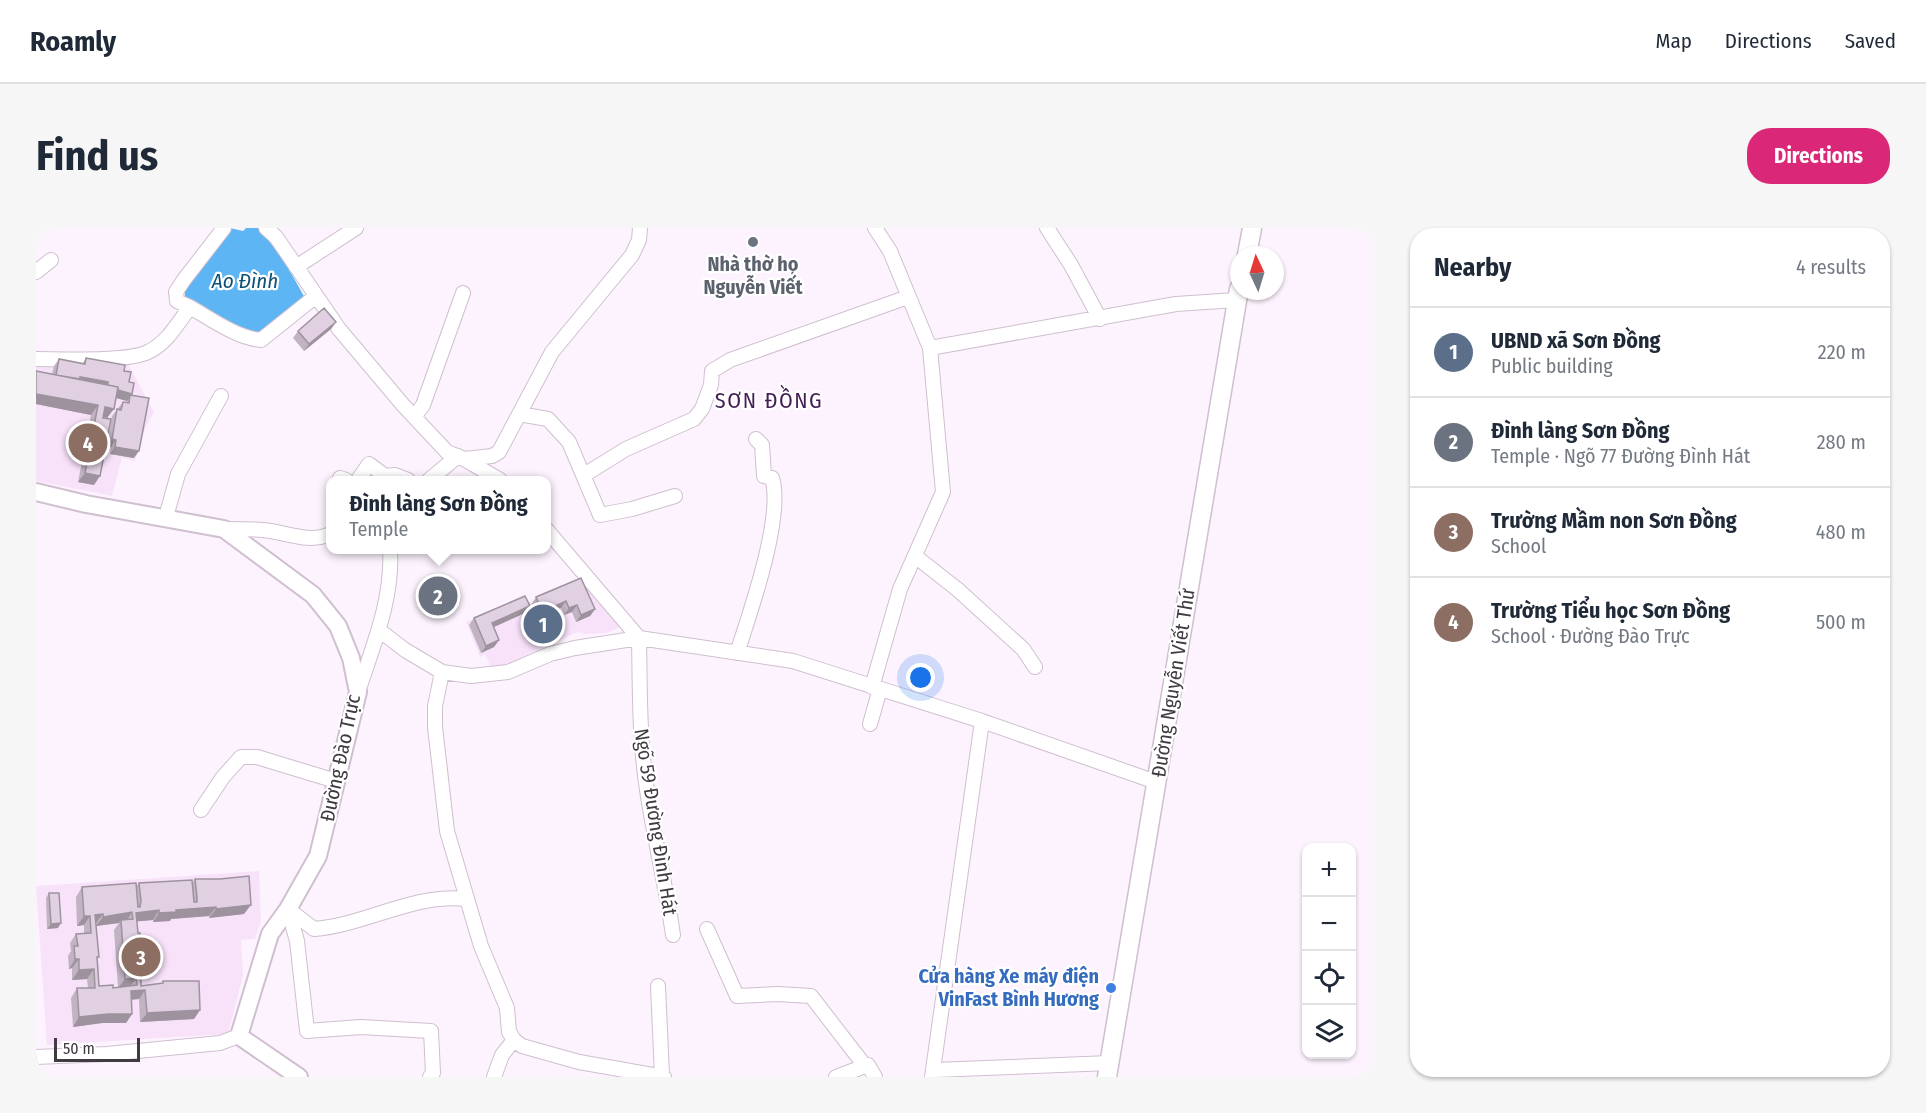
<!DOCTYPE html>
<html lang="en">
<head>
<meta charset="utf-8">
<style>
  :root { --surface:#fff; --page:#f6f6f7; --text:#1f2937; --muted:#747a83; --line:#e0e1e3; --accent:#db2777 }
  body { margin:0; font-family:"Fira Sans Condensed",sans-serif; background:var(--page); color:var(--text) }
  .controls { position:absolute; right:18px; bottom:18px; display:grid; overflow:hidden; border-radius:12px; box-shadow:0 2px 4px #0004 }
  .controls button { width:54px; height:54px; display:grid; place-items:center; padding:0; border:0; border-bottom:2px solid var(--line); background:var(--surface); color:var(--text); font:30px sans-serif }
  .compass { position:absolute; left:1194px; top:18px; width:54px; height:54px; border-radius:50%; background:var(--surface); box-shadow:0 2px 4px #0004; rotate:356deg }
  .scale { position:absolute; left:18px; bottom:15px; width:86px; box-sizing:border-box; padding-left:6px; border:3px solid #403a41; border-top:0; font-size:16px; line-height:21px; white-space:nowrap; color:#403a41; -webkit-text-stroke:4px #fff; paint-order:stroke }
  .you { position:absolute; left:885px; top:450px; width:21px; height:21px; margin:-15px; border:4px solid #fff; border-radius:50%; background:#1a73e8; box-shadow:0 0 0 9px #1a73e833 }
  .badge { display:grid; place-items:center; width:39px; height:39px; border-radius:50%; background:var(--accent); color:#fff; font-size:20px; font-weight:700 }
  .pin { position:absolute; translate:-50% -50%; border:3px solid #fff; box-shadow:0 2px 6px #0006 }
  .popup { position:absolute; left:290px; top:248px; width:225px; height:78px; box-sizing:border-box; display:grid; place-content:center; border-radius:12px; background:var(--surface); filter:drop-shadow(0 2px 4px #0005); font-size:20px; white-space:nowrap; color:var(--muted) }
  .popup b { font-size:22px; color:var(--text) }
  .popup::after { content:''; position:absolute; left:50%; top:100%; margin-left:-12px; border:12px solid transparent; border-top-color:var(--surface) }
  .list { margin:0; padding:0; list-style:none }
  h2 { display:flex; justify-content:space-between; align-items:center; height:78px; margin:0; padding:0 24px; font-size:26px }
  h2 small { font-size:20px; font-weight:400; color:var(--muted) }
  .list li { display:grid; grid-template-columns:39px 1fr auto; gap:18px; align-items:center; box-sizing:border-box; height:90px; padding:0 24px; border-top:2px solid var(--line) }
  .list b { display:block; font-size:22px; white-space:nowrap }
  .list p { margin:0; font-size:20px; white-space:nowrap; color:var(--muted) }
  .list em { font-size:20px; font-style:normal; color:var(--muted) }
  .icon { flex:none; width:33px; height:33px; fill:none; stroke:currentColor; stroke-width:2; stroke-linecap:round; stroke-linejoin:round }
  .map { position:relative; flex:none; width:1338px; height:849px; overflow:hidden; border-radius:24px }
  header { display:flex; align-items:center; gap:36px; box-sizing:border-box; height:84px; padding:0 30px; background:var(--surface); border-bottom:2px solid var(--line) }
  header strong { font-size:28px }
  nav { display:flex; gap:33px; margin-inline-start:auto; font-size:21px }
  .intro { display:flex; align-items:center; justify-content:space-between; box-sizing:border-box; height:144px; padding:0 36px }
  h1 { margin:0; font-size:42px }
  .button { padding:15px 27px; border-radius:24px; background:var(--accent); color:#fff; font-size:21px; font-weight:700 }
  main { display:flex; gap:36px; padding:0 36px }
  aside { flex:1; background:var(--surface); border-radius:24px; box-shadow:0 2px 4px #0004 }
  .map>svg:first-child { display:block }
</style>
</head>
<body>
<header>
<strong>Roamly</strong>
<nav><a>Map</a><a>Directions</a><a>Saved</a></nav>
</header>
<div class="intro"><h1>Find us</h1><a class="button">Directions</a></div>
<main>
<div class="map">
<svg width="1338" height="849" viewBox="0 0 1338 849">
  <rect width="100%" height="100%" fill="#fdf3fe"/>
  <path fill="#f8e2fa" d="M92 136 118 184 109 201 99 233 86 230 76 268 0 253V138Z
    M544 353 586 398 571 405 549 406 542 404 456 442 449 426 444 429 430 394 485 370 490 378Z
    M223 643 225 693 219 711 205 712 207 747 192 806 11 817 0 658Z"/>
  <path fill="#5db5f4" d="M194 0 207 3 210 0H222L246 29 269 70 226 107 197 98 149 70V62Z"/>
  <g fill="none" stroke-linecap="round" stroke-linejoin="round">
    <g stroke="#cfbfd0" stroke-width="16">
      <path id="minor" d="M230 0 240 9 303 101 367 177 411 224 428 231 456 228 463 224 516 124 596 27 603 12 604 0
        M1011 0 1035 37 1064 91
        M260 39 320 0
        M0 44 15 32
        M154 79C175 91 201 110 225 112L280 68
        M894 120 1140 76 1200 72
        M0 131C25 131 92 134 112 124 131 115 142 95 154 79L141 73 140 64 147 53 188 0
        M483 186 512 191 533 214 564 287 596 281 639 268
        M378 189 387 177 427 65
        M428 231 464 252
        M548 247 590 221 658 191 666 181 675 157 676 143 694 132 872 69
        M304 250 310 252
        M322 252 333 236 349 248
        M347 252 349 248 359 247 372 252
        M393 252 422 228
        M130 289 142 246 185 168
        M188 301C201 301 214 301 227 302 250 304 272 316 294 306
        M510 301 603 410
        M879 328 921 361 987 421 999 439
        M343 402 369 422 406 444 435 448 472 444 514 426 539 420 603 410 757 433 946 493 1120 554
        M603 410C604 460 603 511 611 562 618 610 630 658 637 707
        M701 425C714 385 748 288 736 250L728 248 726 217 720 211
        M406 444 399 478V499L411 603 445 718 471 780 473 804 478 812 486 818 543 834 628 849
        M836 459 864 361 907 264 894 120 854 23 839 0
        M322 464C337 418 357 371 354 322
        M834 496 844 461
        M165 582 187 549 205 529H221L300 553
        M252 681 261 713 271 803 325 799 395 803 397 845 394 849
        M252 681 278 701C330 697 378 665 430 671
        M671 701 701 768 742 766 775 768 829 838 832 837 839 849
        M622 758 626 847
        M0 829 71 826 184 815 203 808
        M898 842 1074 835
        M458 849 466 827 478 812
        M800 849 829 838
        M896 849 946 493"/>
    </g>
    <g stroke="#cfbfd0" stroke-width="20">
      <path id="tertiary" d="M0 264 50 276 188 301 277 367 302 398 315 430 322 464 282 628 252 681 234 706 203 808 263 849"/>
    </g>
    <g stroke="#cfbfd0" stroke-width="21">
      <path id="secondary" d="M1211 27 1216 0
        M1071 849 1203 61"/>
    </g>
    <use href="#minor" stroke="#fff" stroke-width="14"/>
    <use href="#tertiary" stroke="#fff" stroke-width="16"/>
    <use href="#secondary" stroke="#fff" stroke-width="18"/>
  </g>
  <path fill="#c1b3c2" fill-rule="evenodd" d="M300 94 295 101 268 123 257 110 262 103Z
    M50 130 88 143 93 154 95 167 98 230 74 226 75 219 71 218 76 188 87 174H90L91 173 80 170 71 190 67 189 58 257 42 254 55 187 0 176V143L16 146 18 138 23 131 46 136Z
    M545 350 559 381 554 388 540 394 536 384 528 387 525 380 501 391 495 377 500 369Z
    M494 378 489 385 458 399 463 412 458 419 445 425 433 397 438 390Z
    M159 651 208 686 173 690V688L135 691 134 693 117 694V692L101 693 105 758 126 755 127 753 164 782 158 791 104 794 103 771 95 772 96 786 90 795H66L37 799 35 770 41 760H52L51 751 36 752V740L33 741 32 728 35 723 34 715 40 706 48 705V697L41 698 40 669 46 659H100L103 655H156ZM60 695V698L83 695 78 702 82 759 77 760 63 758Z
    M13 665 22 700 11 701 10 670Z"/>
  <path fill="#9d929e" d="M300 94 295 101 268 123 273 116Z
    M44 149 72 154 67 161 41 156Z
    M71 159 96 166 91 173 66 166Z
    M0 166 62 177 55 187 0 176Z
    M69 179 78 181 71 190 62 188Z
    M76 211 80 212 75 219 71 218Z
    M79 219 103 223 98 230 74 226Z
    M49 245 64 248 58 257 42 254Z
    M530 373 525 380 501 391 506 384Z
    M541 377 536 384 528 387 533 380Z
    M494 378 489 385 451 402 456 395Z
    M559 381 554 388 540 394 545 387Z
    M463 412 458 419 445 425 450 418Z
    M215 677 208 686 173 690 180 681Z
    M180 679 173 688 135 691 134 693 117 694 123 685 140 682Z
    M123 682 117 692 95 694 100 685Z
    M96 684 90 694 85 692 83 695 60 698 67 689Z
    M67 686 60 695 55 696 59 687Z
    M48 688H54L48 697 41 698Z
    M25 695 22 700 11 701 15 696Z
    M39 731H43L36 740 33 741Z
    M58 741 51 751 36 752 43 742Z
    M100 750 94 759 82 760 89 751Z
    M109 762 103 771 88 772 95 763Z
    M164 782 158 791 104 794 111 785Z
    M72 786H96L90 795H66L37 799 43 789Z"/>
  <path fill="#e0d0e2" stroke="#9d929e" stroke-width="1.5" fill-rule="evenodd" d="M288 80 300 94 273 116 262 103Z
    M50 130 89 137 88 143 95 144 93 154 98 155 96 166 82 162V159L72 157V154L44 149V151L20 147 23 131 49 136Z
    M0 143 82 159 78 181 69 179 67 190 75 191 64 248 49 245 62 177 0 166Z
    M94 167 113 170 103 223 79 219 80 212 76 211 81 181 85 182 87 174 93 175Z
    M545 350 559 381 545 387 541 377 533 380 530 373 506 384 500 369Z
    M489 368 494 378 456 395 463 412 450 418 438 390Z
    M213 648 215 677 180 681V679L140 682V684L123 685V682L100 685 102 705H104L105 758 127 755V753H163L164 782 111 785 109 762 95 763 96 786H72L43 789 41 760H59L58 741 43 742V731H39L38 718H42L40 706 55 705 54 688H48L46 659 100 655 102 679H104L105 673 103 655 156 652 158 674H161V669L159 651H184ZM96 684 97 691 85 692 89 751 100 750 101 757 77 760V757L63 758 61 729H63L59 687 67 686V689Z
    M13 665H23L25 695 15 696Z"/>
  <circle fill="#6b7280" stroke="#fff" stroke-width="2" cx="717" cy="14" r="6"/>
  <circle fill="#3f7fe0" stroke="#fff" stroke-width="2" cx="1075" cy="760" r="6"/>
  <g text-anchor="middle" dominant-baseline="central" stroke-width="4.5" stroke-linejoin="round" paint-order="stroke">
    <g font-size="20" font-weight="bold" fill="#5b616d" stroke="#fff">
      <text x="717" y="36">Nhà thờ họ<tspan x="717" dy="23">Nguyễn Viết</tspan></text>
    </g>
    <g font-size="20" fill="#403a41" stroke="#fff">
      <text transform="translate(1137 455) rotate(-81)">Đường Nguyễn Viết Thứ</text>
      <text transform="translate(304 530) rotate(-78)">Đường Đào Trực</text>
      <text transform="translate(620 594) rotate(81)">Ngõ 59 Đường Đình Hát</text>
    </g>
    <g font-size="20" font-weight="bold" fill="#366cbe" stroke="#fff" text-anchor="end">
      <text x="1063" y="748">Cửa hàng Xe máy điện<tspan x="1063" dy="23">VinFast Bình Hương</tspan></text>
    </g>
    <g font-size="21" font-style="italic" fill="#0d517a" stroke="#fff">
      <text x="209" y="53">Ao Đình</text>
    </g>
    <g font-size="22" letter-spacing="1.5" fill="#441f56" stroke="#fff">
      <text x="733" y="172">SƠN ĐỒNG</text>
    </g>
  </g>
</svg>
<div class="controls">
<button>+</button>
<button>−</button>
<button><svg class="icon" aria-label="locate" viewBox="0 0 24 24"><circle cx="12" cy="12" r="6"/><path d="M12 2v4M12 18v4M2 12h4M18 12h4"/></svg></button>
<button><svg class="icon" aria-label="layers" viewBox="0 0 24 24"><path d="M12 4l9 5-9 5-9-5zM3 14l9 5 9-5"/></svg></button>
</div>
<svg class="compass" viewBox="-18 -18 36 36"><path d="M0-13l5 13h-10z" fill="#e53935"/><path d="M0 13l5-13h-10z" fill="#747a83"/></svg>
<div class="scale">50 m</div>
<div class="you"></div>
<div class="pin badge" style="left:507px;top:396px;background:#5c6f8a">1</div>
<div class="pin badge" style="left:402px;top:368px;background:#6b7280">2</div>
<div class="popup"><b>Đình làng Sơn Đồng</b>Temple</div>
<div class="pin badge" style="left:105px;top:729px;background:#8d6e63">3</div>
<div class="pin badge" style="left:52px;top:215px;background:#8d6e63">4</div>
</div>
<aside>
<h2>Nearby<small>4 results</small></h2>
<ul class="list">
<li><span class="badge" style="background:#5c6f8a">1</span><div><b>UBND xã Sơn Đồng</b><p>Public building</p></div><em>220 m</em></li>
<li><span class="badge" style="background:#6b7280">2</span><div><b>Đình làng Sơn Đồng</b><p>Temple · Ngõ 77 Đường Đình Hát</p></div><em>280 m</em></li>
<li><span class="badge" style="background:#8d6e63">3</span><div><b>Trường Mầm non Sơn Đồng</b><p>School</p></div><em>480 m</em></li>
<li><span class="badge" style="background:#8d6e63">4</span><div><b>Trường Tiểu học Sơn Đồng</b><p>School · Đường Đào Trực</p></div><em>500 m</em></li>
</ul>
</aside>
</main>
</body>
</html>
